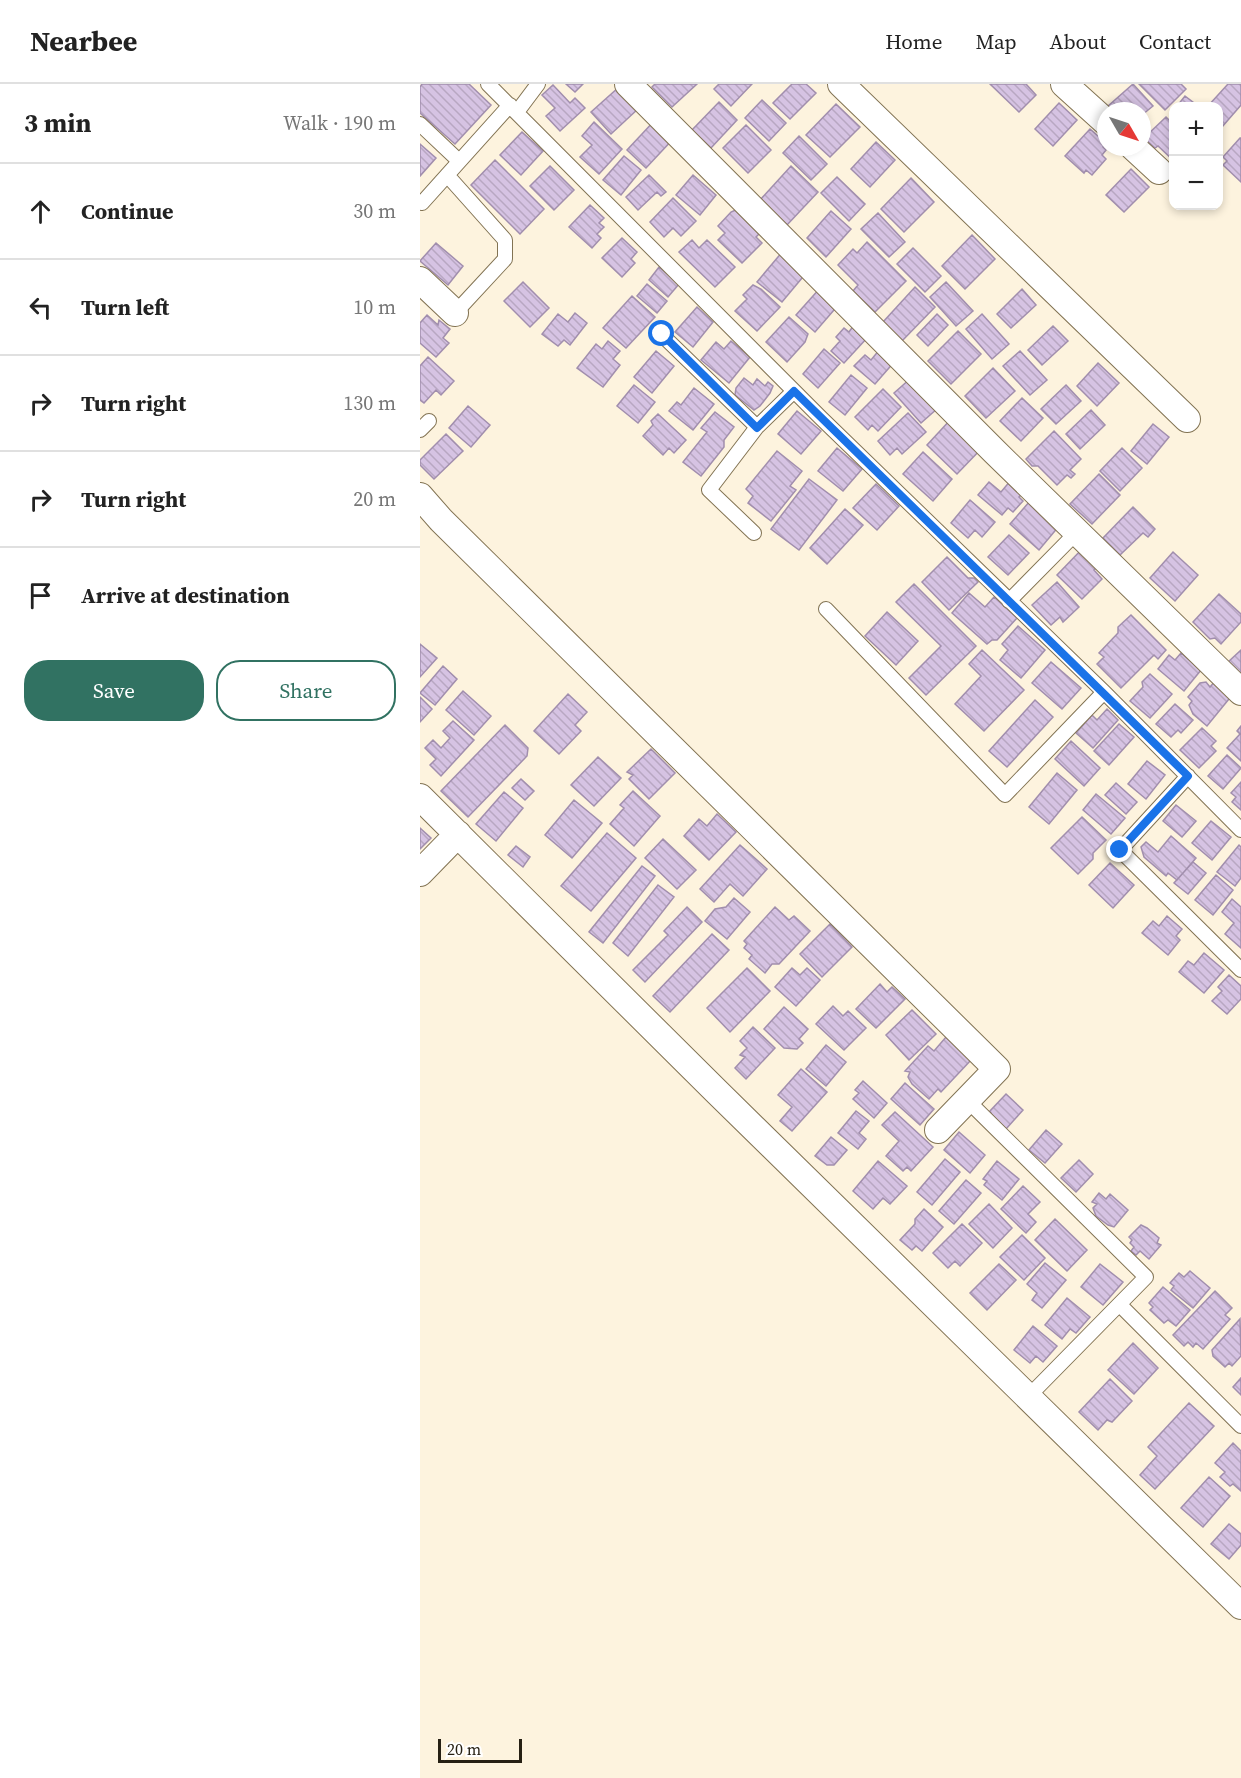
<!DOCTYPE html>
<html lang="en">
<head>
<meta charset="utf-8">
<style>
  :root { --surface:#fff; --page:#f2f2f2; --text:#222; --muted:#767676; --line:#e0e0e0; --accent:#317262 }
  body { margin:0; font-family:"Source Serif 4",serif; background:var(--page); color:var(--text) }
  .controls { position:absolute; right:18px; top:18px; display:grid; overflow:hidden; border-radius:12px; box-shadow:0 3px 9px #0003 }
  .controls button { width:54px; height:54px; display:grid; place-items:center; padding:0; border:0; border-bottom:2px solid var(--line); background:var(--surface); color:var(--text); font:30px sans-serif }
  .compass { position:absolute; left:677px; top:18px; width:54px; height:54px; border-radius:50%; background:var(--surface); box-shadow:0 3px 9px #0003; rotate:129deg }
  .scale { position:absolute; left:18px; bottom:15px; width:84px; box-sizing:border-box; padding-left:6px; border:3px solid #262013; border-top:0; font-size:16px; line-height:21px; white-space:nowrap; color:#262013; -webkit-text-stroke:4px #fff; paint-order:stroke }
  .stop { position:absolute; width:18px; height:18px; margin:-14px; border:4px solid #1a73e8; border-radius:50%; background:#fff }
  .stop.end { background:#1a73e8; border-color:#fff; box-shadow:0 2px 6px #0008 }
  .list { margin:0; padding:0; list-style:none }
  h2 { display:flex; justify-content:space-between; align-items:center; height:78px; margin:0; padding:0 24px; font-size:26px }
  h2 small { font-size:20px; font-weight:400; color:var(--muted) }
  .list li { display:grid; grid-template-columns:39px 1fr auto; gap:18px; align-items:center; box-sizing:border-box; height:96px; padding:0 24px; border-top:2px solid var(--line) }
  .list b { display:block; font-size:22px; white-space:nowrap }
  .list em { font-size:20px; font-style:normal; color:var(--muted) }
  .actions { display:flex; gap:12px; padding:18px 24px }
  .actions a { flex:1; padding:14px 0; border:2px solid var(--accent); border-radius:24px; text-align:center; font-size:21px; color:var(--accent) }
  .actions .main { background:var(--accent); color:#fff }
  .icon { flex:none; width:33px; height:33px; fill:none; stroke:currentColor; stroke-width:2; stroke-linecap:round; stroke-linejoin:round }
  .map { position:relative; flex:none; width:821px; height:1694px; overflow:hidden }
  header { display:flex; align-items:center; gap:36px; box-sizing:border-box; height:84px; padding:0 30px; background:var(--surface); border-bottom:2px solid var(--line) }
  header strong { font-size:28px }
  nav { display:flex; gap:33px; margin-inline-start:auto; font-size:21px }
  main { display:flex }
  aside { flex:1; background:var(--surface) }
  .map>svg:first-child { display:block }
</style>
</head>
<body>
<header>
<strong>Nearbee</strong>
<nav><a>Home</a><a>Map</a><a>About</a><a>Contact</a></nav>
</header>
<main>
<aside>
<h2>3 min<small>Walk · 190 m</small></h2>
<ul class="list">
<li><svg class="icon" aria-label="ahead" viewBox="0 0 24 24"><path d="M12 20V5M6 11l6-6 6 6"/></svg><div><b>Continue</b></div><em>30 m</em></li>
<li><svg class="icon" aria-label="left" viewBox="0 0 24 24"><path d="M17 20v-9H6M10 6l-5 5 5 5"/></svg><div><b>Turn left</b></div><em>10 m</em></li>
<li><svg class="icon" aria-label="right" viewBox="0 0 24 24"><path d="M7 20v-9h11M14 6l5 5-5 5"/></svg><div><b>Turn right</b></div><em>130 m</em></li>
<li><svg class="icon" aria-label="right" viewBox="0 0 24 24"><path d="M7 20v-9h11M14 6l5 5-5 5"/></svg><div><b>Turn right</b></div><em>20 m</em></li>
<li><svg class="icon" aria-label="arrive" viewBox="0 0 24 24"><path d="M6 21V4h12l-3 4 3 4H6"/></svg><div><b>Arrive at destination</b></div></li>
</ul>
<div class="actions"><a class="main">Save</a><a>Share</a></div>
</aside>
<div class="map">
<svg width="821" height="1694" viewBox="0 0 821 1694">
  <defs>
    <pattern id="building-back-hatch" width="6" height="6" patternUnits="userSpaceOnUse" patternTransform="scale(1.5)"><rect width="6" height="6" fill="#d6c3e3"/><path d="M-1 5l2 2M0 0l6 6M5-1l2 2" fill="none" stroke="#b8a7c2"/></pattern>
  </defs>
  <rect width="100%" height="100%" fill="#fdf3de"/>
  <path fill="url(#building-back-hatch)" stroke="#a18ead" stroke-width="1.5" d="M2 0H49L71 21 35 60 0 29V3Z
    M146 0H163L155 8Z
    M235 0H277L252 23 232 3Z
    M299 0H332L311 22 294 5Z
    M372 0H386L396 9 370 35 353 19Z
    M570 0H606L616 11 599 28Z
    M713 0 733 22 722 31V27H692L688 22Z
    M719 0H761L766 5 745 26Z
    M808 0H821V21L802 43 798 40V22H788Z
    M133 1 150 19 155 14 165 24 140 47 126 32 135 24 122 11Z
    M199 3 219 24 191 50 171 28Z
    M765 12 774 19 772 22H757Z
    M342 16 366 39 349 57 325 34Z
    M299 18 317 36 291 64 272 46Z
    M639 19 657 36 633 62 615 45Z
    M416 20 440 43 410 73 386 51Z
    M746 33 754 41V77L738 62 735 64 724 54Z
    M235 36 254 54 226 84 207 66Z
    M174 38 202 65 179 90 160 73 172 61 162 52Z
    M326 41 351 66 328 89 303 64Z
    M670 45 686 59 683 63 686 66 682 71 686 75 672 91 666 86 664 89 645 72Z
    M102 48 123 67 101 91 80 71Z
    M379 52 407 80 391 96 363 69Z
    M820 54H821V98L803 81 807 77 803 73Z
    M456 58 475 76 450 103 431 85Z
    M0 60 16 74 0 92Z
    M204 72 221 86 201 111 183 96Z
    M75 76 124 125 100 150 51 101Z
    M130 82 154 106 134 126 110 102Z
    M371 82 398 108 367 141 340 116Z
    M711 85 729 103 704 128 686 111Z
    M229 91 246 108 241 112 237 108 218 126 206 113Z
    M273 91 296 111 280 131 256 111Z
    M417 93 445 120 429 137 401 109Z
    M491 94 514 118 484 148 461 125Z
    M253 114 276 137 261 152 253 144 244 153 230 138Z
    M170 121 184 134 179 139 184 143 177 150 181 154 172 164 149 143Z
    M320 124 343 146 336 153 342 159 322 179 298 156 305 149 298 142 311 128Z
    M411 127 431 145 406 173 387 154Z
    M458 129 485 158 469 173 441 145Z
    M552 151 575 175 545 205 522 182Z
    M202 154 217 168 211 175 215 179 202 193 182 174Z
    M272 156 279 164 287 156 315 183 295 203 259 168Z
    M447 158 486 197 455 228 433 207 438 201 418 181 433 165 437 169Z
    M16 159 43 182 28 201 0 177Z
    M493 164 521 192 505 208 477 180Z
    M363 167 387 188 362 218 337 198Z
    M239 183 259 200 248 213 229 196Z
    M103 198 129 224 110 243 84 217Z
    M526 198 553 227 536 242 510 213Z
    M227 200 247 217 237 229 217 212Z
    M333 201 341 205 360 223 337 247 315 227 327 215 323 211Z
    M401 203 420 219 395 248 376 231Z
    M495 203 515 223 482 257 463 238Z
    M602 205 616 221 591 244 577 230Z
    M212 212 235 233 206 264 183 244Z
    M277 223 293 238 273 263 255 248Z
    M155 229 167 239 150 261 144 256 138 262 122 250 138 230 148 238Z
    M517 230 528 241 508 262 497 251Z
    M562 230 589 260 572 275 546 245Z
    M7 231 18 241 19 236 30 245 23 254 29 259 16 273 0 259V239Z
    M369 233 388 250 385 258 367 278 346 258Z
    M434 241 447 254 424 279 411 267 420 257 416 253 424 244 429 248Z
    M633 242 648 257 622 281 608 266Z
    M538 247 561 270 531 300 508 277Z
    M188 257 200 267 193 275 200 281 183 303 157 284 176 260 182 265Z
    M311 257 330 273 309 299 281 276 296 258 304 265Z
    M404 265 420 279 398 304 383 290Z
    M460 265 475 277 455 300 434 282 445 271 451 276Z
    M236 267 254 282 232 309 214 293Z
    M600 267 627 296 610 311 583 282Z
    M8 273 34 297 21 311 16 306 4 319 0 316V282Z
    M678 279 699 299 677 322 657 302Z
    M573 284 595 307 566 334 545 312Z
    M431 291 447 304 425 331 409 318Z
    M324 294 333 301 337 295 345 302 348 298 353 302 350 309 340 322 334 326 315 311 316 304Z
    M491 294 518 324 501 339 474 309Z
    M214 301 235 318 218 339 197 322Z
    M646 301 661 317 636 340 621 325Z
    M274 304 294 320 273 346 249 327 257 318 261 321Z
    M463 305 481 323 458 347 452 341 448 346 435 333Z
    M602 314 623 334 601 357 580 337Z
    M48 322 70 341 51 363 29 344Z
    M671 326 685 341 660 365 646 350Z
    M377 327 401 347 381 370 358 350Z
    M295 328 314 343 304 356V363L281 392 263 378 287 348 281 344Z
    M488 329 506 348 482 370 477 364 470 371 458 357Z
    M238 330 266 356 254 369 249 364 243 371 223 352 233 341 231 337Z
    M531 335 562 364 537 390 507 361Z
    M733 340 749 353 727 380 711 367Z
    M634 347 661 375 650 386 655 390 651 394 647 391 637 401 618 382H612L606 375Z
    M26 350 43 367 14 395 0 381V376Z
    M417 364 442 385 423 407 398 387Z
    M702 364 722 384 700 407 680 387Z
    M357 367 382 387 370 402 376 406 351 437 328 419 333 412 326 405Z
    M503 368 532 395 513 417 483 390Z
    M679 390 700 411 672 440 650 420Z
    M389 395 417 416 379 466 351 445Z
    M591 396 604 408 599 413 603 417 593 428 588 424 582 431 558 411 569 398 581 408Z
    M456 400 479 422 457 446 433 424Z
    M550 416 575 438 562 453 555 446 548 454 531 439Z
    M610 417 639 442 619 466 590 440Z
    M713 423 735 445 728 453 723 449 700 471 683 454Z
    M425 425 443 441 407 480 390 464Z
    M589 451 609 469 588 491 568 473Z
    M663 464 679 481 674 486 682 495 662 515 637 491Z
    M753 468 778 491 755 517 730 494Z
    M527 473 548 494H554L558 498 529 526 502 498Z
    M637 498 659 523 643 538 640 533 631 541 612 521Z
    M494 500 556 562 506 611 489 594 521 562 476 518Z
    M549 509 565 523 574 513 597 534 577 556H572L567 560 532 529Z
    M799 510 821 530V538L801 560 795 554 790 555 773 538Z
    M467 528 498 557 476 581 445 552Z
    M711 531 746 566 738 575 734 571 701 604 677 580 684 573 679 569 698 549V543Z
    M598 542 625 566 601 594 580 576 588 566 582 560Z
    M0 560 17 574 0 593Z
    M562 566 604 606 564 647 535 620 561 592 549 580Z
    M821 566V593L807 579Z
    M761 569 781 586 764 607 738 585 749 571 755 576Z
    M631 578 661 604 642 625 612 599Z
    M23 582 37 595 15 621 0 609Z
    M730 590 752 610 730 634 710 617 723 603 722 598Z
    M796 596 813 610 787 642 773 630 769 621 772 617 768 613 780 599 786 598 790 603Z
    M43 607 71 632 54 651 26 626Z
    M148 610 167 628 155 641 161 647 139 670 114 647Z
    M0 613 12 625 0 638Z
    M615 616 633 633 587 683 569 667Z
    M755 620 773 636 761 649 758 646 751 653 736 640Z
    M687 625 698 636 673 664 656 649 672 631 677 636Z
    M33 637 54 656 21 692 10 681 16 675 5 664 13 656 21 664 30 654 23 647Z
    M699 640 714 653 689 681 674 667Z
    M85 641 108 664 107 672 48 733 21 707Z
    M821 642V677L807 664 820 650 817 647Z
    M782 644 796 657 791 662 796 667 779 684 760 666Z
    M651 657 680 684 664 702 635 675Z
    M231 665 255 689 229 715 209 695 213 691 207 688Z
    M807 671 821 684 803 705 788 692Z
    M178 673 201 694 174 722 151 701Z
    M727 677 745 691 726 715 708 700Z
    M637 689 657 706 629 740 609 723Z
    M101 695 114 707 105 716 92 704Z
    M821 698V726L812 718 816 713 811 709Z
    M696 699 717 718 706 730 685 711Z
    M213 707 240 732 214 762 190 740 204 724 200 721Z
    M84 708 103 724 76 757 56 740Z
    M676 710 705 734 691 750 663 726Z
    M154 716 182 739 152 774 125 751Z
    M756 721 776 737 762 753 743 737Z
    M297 730 316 748 289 776 264 752 279 735 287 742Z
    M662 733 686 756 673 769V775L658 790 631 764Z
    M791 737 811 753 792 776 772 759Z
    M0 744 11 754 0 765Z
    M187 749 216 774 171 827 141 802Z
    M751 752 776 774 757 796 748 789 746 792 724 773 721 763 726 758 738 768Z
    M243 755 276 786 257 805 225 774Z
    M320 761 347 785 323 812 310 800 294 818 280 805Z
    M819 761 821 763V794L815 802 797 788Z
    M96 762 110 773 103 783 88 771Z
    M773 778 786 789 768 810 754 799Z
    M690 779 714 801 693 824 669 801Z
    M222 782 235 792 183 859 169 848Z
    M796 791 813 806 793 831 775 816Z
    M238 801 254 813 208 872 193 859Z
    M314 814 330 828 307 855 285 837 295 825 306 823Z
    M812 815 821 823V864L805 850 814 839 802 828Z
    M267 823 282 838 225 898 213 886 248 851 244 847Z
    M355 823 369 836 374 832 390 847 359 880H352L345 889 329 875 332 871 324 864 327 860 324 857Z
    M747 832 762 845 756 852 760 856 748 871 722 849 733 837 739 842Z
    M410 840 432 863 402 893 380 870Z
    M292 850 309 866 250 928 233 912Z
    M784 869 804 886 784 909 759 888 768 877 774 881Z
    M327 884 350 907 310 948 287 924Z
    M372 884 380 891 387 884 400 896 376 922 355 903Z
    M809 891 821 902V915L807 930 792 917 802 907 798 903Z
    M460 900 467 908 472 903 485 915 456 944 436 925Z
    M413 922 423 932 428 927 446 944 424 966 396 940Z
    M364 923 388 945 379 955 383 959 377 965 364 964 344 945Z
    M492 926 516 950 489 976 466 951Z
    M333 943 355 964 326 995 315 984 325 973 320 971 327 964 320 957Z
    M526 953 551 976 521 1008 518 1005 509 1015 492 1000 488 993 490 988 485 987 508 962 514 967Z
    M406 961 426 978 406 1002 386 985Z
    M381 985 407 1008 372 1047 360 1037 372 1023 358 1011Z
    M443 997 467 1019 454 1034 433 1015 439 1009 435 1006Z
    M485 999 514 1025 500 1041 471 1015Z
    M586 1010 603 1026 586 1045 573 1033 570 1027Z
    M436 1027 449 1037 439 1049 446 1055 438 1065 418 1049Z
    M475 1028 513 1063 491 1087 487 1083 483 1087 466 1072 479 1057 462 1041Z
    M626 1046 642 1060 625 1079 609 1066Z
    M539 1048 565 1071 550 1089 524 1066Z
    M411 1053 427 1066 414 1081H407L395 1072Z
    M525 1075 540 1088 512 1121 497 1108Z
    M659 1076 673 1090 656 1108 641 1094Z
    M458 1077 487 1102 470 1120 463 1114 453 1125 433 1107Z
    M577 1077 599 1095 582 1116 564 1101 567 1097 563 1095Z
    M546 1096 561 1109 534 1140 519 1127Z
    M603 1102 620 1118 608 1130 616 1138 606 1149 581 1125Z
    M679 1109 686 1115 690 1110 708 1126 694 1143 688 1141 676 1132 673 1124 677 1120 672 1118Z
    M569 1120 592 1144 573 1164 549 1140Z
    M504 1125 523 1143 502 1167 496 1162 492 1166 480 1156 495 1140V1135Z
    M635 1135 667 1166 647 1187 615 1156Z
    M542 1140 562 1159 540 1182 535 1177 528 1184 513 1169Z
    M721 1141 727 1144 739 1154 737 1159 741 1161 729 1175 720 1167 716 1171 711 1167 714 1163 710 1159 712 1156 709 1153Z
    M602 1151 625 1174 604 1196 580 1173Z
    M625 1179 646 1196 622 1224 612 1216 617 1209 607 1200Z
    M579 1180 596 1196 567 1226 550 1209Z
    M680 1180 703 1198 683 1221 661 1203Z
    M770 1187 790 1204 773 1224 751 1206 754 1202 750 1199 759 1189 764 1193Z
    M743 1203 770 1226 756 1242 748 1236 744 1239 730 1226 733 1223 729 1219Z
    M795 1207 812 1224 805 1231 810 1235 783 1265 776 1259 773 1263 768 1258 764 1262 753 1251Z
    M647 1214 670 1233 656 1249 650 1245 642 1255 625 1241Z
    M820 1235 821 1272 812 1282 809 1279 805 1283 793 1272 792 1266Z
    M613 1242 637 1262 623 1278 616 1272 610 1279 594 1266Z
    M713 1259 738 1284 714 1310 688 1286Z
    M821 1294V1311L813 1303Z
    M690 1295 712 1317 692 1338 687 1336 678 1346 659 1328Z
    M769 1319 794 1342 735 1405 720 1391 737 1372 728 1363Z
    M813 1359 821 1367V1407L813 1400 810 1402 800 1393 805 1388 795 1379Z
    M789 1393 810 1412 783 1443 761 1424Z
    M809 1440 821 1450V1461L809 1475 791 1460Z"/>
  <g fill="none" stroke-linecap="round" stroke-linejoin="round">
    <g stroke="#827353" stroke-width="16">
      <path id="lane" d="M68 0 401 334 684 608 821 746
        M97 28 118 0
        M0 40 39 77
        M27 91 85 156V175L35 229
        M2 119 90 21
        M241 250 337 343
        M0 346 9 337
        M334 449 289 406 337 343 374 307
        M589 517 657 448
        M406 525 585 711 684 608
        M768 692 700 766 821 886
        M547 1016 726 1193 608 1313
        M700 1221 821 1342"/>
    </g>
    <g stroke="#827353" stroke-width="28">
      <path id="street" d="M208 0 575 368 821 608
        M421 0 767 335
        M644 0 686 38
        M713 63 739 87
        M0 196 35 229
        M0 412 21 436 577 985 518 1046
        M0 713 296 1007 821 1522
        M0 789 38 750"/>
    </g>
    <use href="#lane" stroke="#fff" stroke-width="14"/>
    <use href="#street" stroke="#fff" stroke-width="26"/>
  </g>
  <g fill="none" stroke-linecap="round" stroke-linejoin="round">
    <path stroke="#1a73e8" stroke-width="8" d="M242 250 337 344 374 307 768 692 700 766"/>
  </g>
</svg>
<div class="controls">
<button>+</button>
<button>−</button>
</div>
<svg class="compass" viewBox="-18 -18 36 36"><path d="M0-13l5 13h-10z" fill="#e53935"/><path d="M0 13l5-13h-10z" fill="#767676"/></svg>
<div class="scale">20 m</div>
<div class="stop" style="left:242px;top:250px"></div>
<div class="stop end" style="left:700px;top:766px"></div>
</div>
</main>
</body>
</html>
